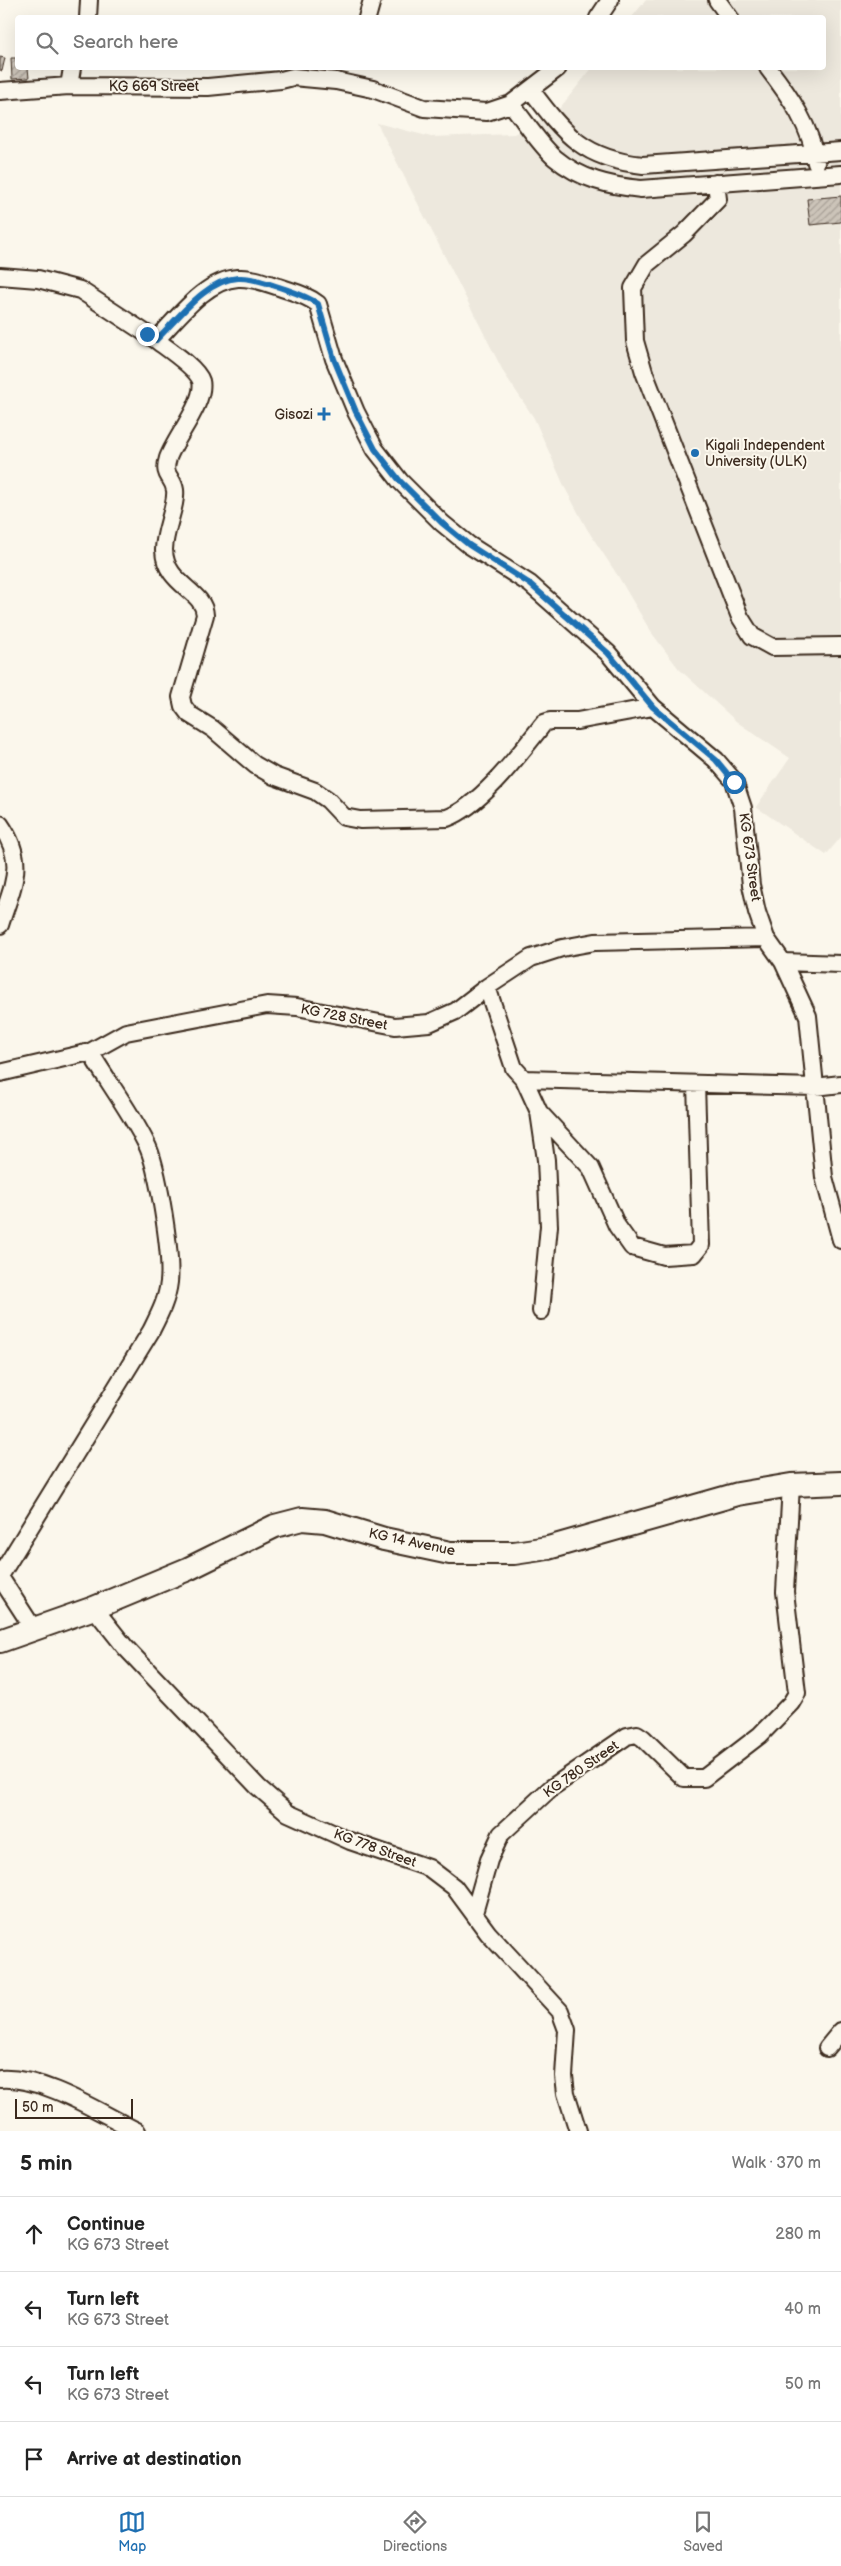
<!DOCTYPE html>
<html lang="en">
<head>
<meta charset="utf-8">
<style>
  :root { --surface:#fff; --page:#f2f2f2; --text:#222; --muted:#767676; --line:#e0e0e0; --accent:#1f6fb2 }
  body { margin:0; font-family:"Balsamiq Sans",sans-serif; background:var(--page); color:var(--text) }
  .scale { position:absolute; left:15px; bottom:12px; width:118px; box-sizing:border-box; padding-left:5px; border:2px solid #3b2a1e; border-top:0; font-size:14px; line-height:18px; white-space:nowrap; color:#3b2a1e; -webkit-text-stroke:4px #fbf7ec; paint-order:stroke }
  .stop { position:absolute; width:15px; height:15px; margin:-11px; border:4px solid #1f6fb2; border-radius:50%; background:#fff }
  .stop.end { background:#1f6fb2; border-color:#fff; box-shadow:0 1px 5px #0008 }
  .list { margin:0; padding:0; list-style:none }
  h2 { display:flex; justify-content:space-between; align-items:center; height:65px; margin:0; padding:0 20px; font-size:21px }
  h2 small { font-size:16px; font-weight:400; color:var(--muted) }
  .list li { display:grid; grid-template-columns:32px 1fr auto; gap:15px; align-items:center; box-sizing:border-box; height:75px; padding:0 20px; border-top:1px solid var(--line) }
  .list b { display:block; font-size:19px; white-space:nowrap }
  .list p { margin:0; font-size:16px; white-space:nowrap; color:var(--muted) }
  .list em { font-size:16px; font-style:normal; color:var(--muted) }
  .icon { flex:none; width:28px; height:28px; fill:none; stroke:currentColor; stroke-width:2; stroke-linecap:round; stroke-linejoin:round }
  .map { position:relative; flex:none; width:841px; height:2131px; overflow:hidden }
  .search { position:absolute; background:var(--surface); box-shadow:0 5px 20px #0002; left:15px; right:15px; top:15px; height:55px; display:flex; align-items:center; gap:12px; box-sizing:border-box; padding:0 18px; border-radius:5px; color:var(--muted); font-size:19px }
  .sheet { height:365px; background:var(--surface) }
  nav { display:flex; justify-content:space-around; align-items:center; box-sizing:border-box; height:70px; border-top:1px solid var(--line); background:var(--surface); font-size:14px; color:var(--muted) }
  nav a { display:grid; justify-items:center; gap:2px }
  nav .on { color:var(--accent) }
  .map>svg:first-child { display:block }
</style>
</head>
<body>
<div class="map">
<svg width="841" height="2131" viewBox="0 0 841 2131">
  <defs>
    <pattern id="building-hatch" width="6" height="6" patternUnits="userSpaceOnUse" patternTransform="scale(1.25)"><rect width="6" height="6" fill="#ccc4b9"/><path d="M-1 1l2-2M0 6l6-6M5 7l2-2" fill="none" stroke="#a79f96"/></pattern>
  </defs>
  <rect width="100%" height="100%" fill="#fbf7ec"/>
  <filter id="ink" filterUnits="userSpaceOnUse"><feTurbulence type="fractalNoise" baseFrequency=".02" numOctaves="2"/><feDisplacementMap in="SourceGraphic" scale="10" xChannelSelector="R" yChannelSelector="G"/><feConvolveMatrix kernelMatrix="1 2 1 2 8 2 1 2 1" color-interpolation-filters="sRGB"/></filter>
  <g filter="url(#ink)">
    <path fill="#ede8dd" d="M646 0H841V837L826 855 756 807 790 758 737 722 679 669 651 632 618 576 587 529 565 488 534 418 504 373 377 123 431 137 514 134 559 109 592 68H824V18L632 17Z"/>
    <path fill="url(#building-hatch)" stroke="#3b2a1e" d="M0 57 5 58 2 71 0 70Z
      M11 58H18V68H28L29 78 12 79Z
      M841 196V222L810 225 807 199Z"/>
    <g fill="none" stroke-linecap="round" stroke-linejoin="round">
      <g stroke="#3b2a1e" stroke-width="20">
        <path id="street" d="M717 0 730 18
          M88 18 89 0
          M367 18 372 0
          M598 18 610 0
          M768 68C789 95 812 128 816 163
          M69 86 72 68
          M531 90C565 135 584 159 643 165L841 151
          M0 91 69 86 208 87 281 80 293 77 336 81 373 89 424 108 487 112 511 104 558 68
          M511 104C525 121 539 144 555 158 580 179 610 186 641 189L841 174
          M716 183 718 199 684 234 647 264 633 288 635 341 644 372 740 617 752 636 772 647 841 646
          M0 276 38 279 80 290 156 340C178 318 205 280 238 278 252 277 266 283 279 287 293 292 307 295 318 304L334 359 356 412 375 449 400 481 442 523 469 545 530 584 608 653 653 707 716 760 734 781 743 808 751 885 757 912 766 938 783 962 808 1016 824 1177 841 1240
          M156 340C168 349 197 368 201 381 206 401 175 438 168 458 162 477 173 476 175 490 177 505 164 531 164 550 165 585 204 590 205 615L181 697 183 706 189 714 213 729 255 765 274 776 315 791 328 800 344 817 360 820 447 818C481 806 521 752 544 723L550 721H577L653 707
          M0 824C27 863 13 884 0 925
          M783 962 841 964
          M487 987 514 1068 524 1079 815 1087 841 1084
          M0 1073 90 1052 126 1032 267 1005 297 1007 395 1026 429 1023 456 1011 487 987 531 958 562 948 595 942 766 938
          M524 1079 539 1112 591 1168 617 1226 632 1247 664 1256 694 1254 701 1245 696 1084
          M539 1112 546 1160 549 1226 541 1311
          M0 1576 151 1331C159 1315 167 1300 169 1282 172 1256 158 1165 146 1143 130 1111 108 1082 90 1052
          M0 1577 33 1628
          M94 1608 125 1647 258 1787 288 1813 350 1841 429 1868 454 1887 488 1933 560 2011 567 2030 564 2076 566 2093 578 2131
          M474 1913 489 1860 501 1834 551 1788 627 1736 637 1734 643 1738 684 1778H704L760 1735 791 1703 797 1693 785 1592 791 1485
          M827 2048 841 2031
          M0 2079C44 2076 98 2112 137 2131"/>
      </g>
      <g stroke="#3b2a1e" stroke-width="26">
        <path id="secondary" d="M0 1641 94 1608 188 1569 275 1526 302 1519 325 1521 384 1539 450 1553H514L548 1548 738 1494 791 1485 841 1483"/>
      </g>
      <use href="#street" stroke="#fbf7ec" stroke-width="16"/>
      <use href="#secondary" stroke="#fbf7ec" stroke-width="22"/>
    </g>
  </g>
  <g fill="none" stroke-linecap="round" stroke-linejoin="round" filter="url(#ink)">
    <path stroke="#1f6fb2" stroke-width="6" d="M147 334 156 340C178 319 205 280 238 278 252 277 266 283 279 287 293 292 307 296 318 304L334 359 356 412 375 449 400 481 442 523 469 545 530 584 608 653 653 707 716 760 734 782"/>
  </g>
  <g fill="#1f6fb2" stroke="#fbf7ec" stroke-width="2">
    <path d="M321.5 406.5h5v5h5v5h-5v5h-5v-5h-5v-5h5z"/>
    <circle cx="695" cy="453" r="5"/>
  </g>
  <g text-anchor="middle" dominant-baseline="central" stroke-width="4" stroke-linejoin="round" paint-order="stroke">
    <g font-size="14" fill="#3b2a1e" stroke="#fbf7ec">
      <text x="154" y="86">KG 669 Street</text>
      <text transform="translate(750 857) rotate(82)">KG 673 Street</text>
      <text transform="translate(344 1017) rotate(11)">KG 728 Street</text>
      <text transform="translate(412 1542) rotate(12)">KG 14 Avenue</text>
      <text transform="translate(581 1769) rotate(-35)">KG 780 Street</text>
      <text transform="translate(375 1848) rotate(20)">KG 778 Street</text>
    </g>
    <g font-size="14" fill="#3b2a1e" stroke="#fbf7ec" text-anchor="end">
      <text x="313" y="414">Gisozi</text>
      <text x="705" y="445" text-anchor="start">Kigali Independent<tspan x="705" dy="16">University (ULK)</tspan></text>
    </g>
  </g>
</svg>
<div class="scale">50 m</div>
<div class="stop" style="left:734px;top:782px"></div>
<div class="stop end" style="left:147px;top:334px"></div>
<div class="search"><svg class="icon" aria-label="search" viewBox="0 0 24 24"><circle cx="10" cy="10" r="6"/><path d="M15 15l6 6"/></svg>Search here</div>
</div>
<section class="sheet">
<h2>5 min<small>Walk · 370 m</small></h2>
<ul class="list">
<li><svg class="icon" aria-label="ahead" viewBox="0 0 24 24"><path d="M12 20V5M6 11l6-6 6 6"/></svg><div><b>Continue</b><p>KG 673 Street</p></div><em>280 m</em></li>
<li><svg class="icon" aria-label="left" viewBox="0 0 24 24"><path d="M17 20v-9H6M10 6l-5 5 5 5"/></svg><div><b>Turn left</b><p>KG 673 Street</p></div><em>40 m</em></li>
<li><svg class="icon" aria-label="left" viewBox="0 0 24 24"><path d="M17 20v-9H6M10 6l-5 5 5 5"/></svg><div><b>Turn left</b><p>KG 673 Street</p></div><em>50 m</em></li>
<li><svg class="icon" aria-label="arrive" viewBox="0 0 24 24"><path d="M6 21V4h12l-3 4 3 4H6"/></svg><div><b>Arrive at destination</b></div></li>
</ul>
</section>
<nav>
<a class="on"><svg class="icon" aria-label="map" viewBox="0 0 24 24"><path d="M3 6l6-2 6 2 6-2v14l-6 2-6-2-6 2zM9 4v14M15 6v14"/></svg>Map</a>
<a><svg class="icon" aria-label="directions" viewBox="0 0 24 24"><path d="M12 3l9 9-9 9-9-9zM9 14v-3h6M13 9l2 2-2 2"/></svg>Directions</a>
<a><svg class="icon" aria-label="saved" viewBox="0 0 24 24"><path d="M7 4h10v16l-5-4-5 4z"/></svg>Saved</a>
</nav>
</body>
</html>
